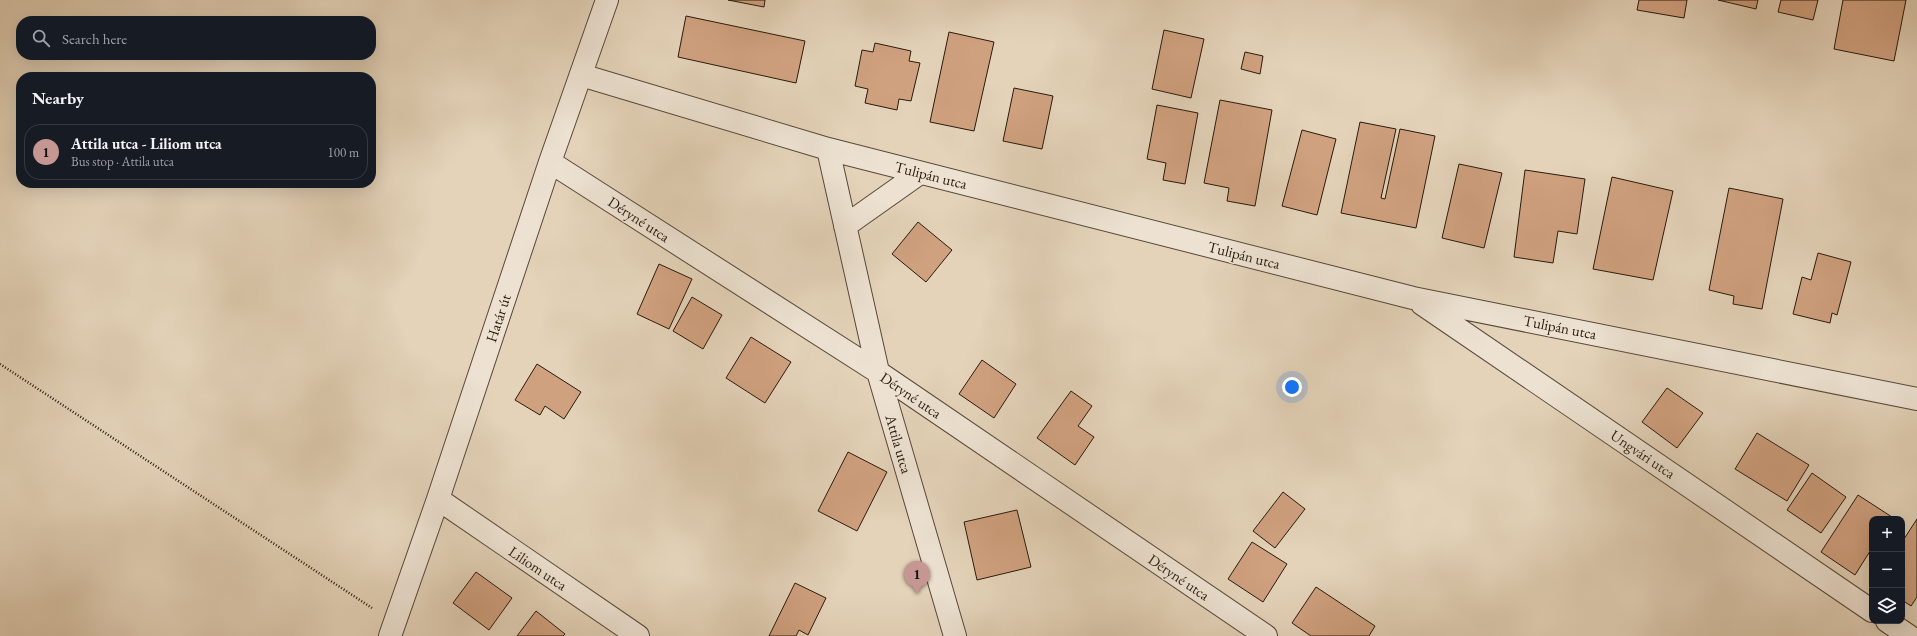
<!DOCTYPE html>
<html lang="en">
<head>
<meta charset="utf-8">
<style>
  :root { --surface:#171b24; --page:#20242c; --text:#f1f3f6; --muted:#9ea1a6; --line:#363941; --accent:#c59692 }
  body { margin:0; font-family:"EB Garamond",serif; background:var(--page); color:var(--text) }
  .controls { position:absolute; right:12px; bottom:12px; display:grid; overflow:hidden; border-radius:8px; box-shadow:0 4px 16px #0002 }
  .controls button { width:36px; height:36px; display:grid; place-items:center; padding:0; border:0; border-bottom:1px solid var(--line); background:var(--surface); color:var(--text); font:20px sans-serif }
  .you { position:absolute; left:1292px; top:387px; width:14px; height:14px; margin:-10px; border:3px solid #fff; border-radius:50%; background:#1a73e8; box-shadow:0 0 0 6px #1a73e833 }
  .badge { display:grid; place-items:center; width:26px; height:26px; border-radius:50%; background:var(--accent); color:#111; font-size:13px; font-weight:700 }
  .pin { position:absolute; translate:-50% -33px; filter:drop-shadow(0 1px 2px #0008) }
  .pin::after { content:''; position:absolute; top:21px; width:14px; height:12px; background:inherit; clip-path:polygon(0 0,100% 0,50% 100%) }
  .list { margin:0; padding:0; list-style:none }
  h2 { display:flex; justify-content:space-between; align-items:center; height:52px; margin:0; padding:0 16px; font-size:17px }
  h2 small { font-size:13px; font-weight:400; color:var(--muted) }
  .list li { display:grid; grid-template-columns:26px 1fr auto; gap:12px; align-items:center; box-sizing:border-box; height:56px; margin:0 8px 8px; padding:0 8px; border:1px solid var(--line); border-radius:16px }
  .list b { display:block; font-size:15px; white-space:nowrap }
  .list p { margin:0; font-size:13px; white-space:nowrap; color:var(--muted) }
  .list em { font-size:13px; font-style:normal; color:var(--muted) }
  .icon { flex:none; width:22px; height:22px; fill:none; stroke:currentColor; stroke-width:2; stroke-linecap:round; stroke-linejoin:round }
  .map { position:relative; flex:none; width:1917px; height:636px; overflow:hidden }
  .search { position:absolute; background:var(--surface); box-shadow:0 4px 16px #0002; left:16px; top:16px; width:360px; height:44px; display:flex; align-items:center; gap:10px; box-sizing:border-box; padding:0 14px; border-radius:16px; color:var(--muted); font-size:15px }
  .panel { position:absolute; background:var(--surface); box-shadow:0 4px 16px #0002; left:16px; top:72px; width:360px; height:116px; border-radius:16px }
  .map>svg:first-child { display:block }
</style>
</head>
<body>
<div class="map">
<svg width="1917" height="636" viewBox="0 0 1917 636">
  <rect width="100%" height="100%" fill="#e4d3b9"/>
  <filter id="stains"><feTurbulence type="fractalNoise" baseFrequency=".005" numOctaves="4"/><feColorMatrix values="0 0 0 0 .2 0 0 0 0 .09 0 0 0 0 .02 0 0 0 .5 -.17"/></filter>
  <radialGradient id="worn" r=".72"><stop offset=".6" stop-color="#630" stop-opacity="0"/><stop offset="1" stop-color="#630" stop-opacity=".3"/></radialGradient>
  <path fill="#d0a17f" stroke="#281a0d" d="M728 0H765L764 7Z
    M1639 0H1687L1684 18 1637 10Z
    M1718 0H1758L1756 9Z
    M1781 0H1818L1813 20 1778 12Z
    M1843 0H1906L1894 61 1834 49Z
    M686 16 805 41 796 83 678 57Z
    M1164 30 1204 39 1191 98 1152 89Z
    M949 32 994 42 974 131 930 122Z
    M875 43 911 51 909 61 920 63 911 101 899 99 897 110 865 103 868 89 855 86 862 50 873 52Z
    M1245 52 1263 56 1260 74 1241 69Z
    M1014 88 1053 96 1042 149 1003 141Z
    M1220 100 1272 110 1255 206 1227 201 1229 188 1204 183Z
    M1157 105 1198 113 1185 184 1163 180 1166 163 1147 159Z
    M1360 122 1396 129 1381 198 1385 199 1400 129 1435 136 1416 228 1341 213Z
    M1302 130 1336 139 1317 215 1282 206Z
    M1459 164 1502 173 1484 248 1442 238Z
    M1525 170 1585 179 1577 234 1558 231 1553 263 1514 257Z
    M1612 177 1673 191 1653 280 1593 269Z
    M1729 188 1783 199 1762 309 1733 304 1734 296 1709 290Z
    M918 222 952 250 926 282 892 254Z
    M1818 253 1851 262 1837 315 1832 313 1830 323 1793 314 1802 277 1811 280Z
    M659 264 692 279 669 329 637 314Z
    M692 297 722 315 703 349 673 331Z
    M751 337 791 362 765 403 726 378Z
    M982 360 1016 384 994 418 959 394Z
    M537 364 581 392 564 419 545 406 540 415 515 400Z
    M1667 388 1703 413 1677 448 1642 422Z
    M1071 391 1092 406 1078 426 1094 437 1075 465 1037 438Z
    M1757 433 1809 465 1787 501 1735 469Z
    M848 452 887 472 857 531 818 511Z
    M1812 473 1846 497 1821 533 1787 510Z
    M1283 492 1305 509 1275 548 1253 531Z
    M1858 495 1892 517 1891 519H1872V548L1855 575 1821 552Z
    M1017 510 1031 567 977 580 964 522Z
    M1917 519V597L1911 606 1902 600V542Z
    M1252 542 1287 564 1263 602 1228 579Z
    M476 572 512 598 489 630 453 603Z
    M795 583 826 598 808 635 799 630 796 636H769Z
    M1316 587 1375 626 1369 636H1311L1292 623Z
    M536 611 565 634 563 636H517Z"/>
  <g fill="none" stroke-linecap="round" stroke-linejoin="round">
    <g stroke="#574838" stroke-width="24">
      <path id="street" d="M581 75 828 149 1413 298 1917 399
        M828 149 878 372 955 636
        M550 162 878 372 1266 636
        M845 226 920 173
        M1422 304 1872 611
        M438 499 638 636
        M1887 621 1909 636
        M390 636 438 499 550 162 607 0"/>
    </g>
    <path stroke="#281a0d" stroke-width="2.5" stroke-dasharray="1 2" stroke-linecap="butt" d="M0 364 372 608"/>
    <use href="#street" stroke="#ede2d2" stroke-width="22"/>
  </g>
  <g text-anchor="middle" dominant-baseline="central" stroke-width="3" stroke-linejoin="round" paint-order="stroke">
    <g font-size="15" fill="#281a0d" stroke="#ede2d2">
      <text transform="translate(931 175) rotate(14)">Tulipán utca</text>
      <text transform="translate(639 219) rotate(33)">Déryné utca</text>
      <text transform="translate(1244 255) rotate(14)">Tulipán utca</text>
      <text transform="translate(498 318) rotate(-72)">Határ út</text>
      <text transform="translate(1560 327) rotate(11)">Tulipán utca</text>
      <text transform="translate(911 395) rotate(34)">Déryné utca</text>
      <text transform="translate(899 444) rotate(74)">Attila utca</text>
      <text transform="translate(1643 454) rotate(34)">Ungvári utca</text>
      <text transform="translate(538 568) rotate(34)">Liliom utca</text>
      <text transform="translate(1179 577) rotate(34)">Déryné utca</text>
    </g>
  </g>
  <rect width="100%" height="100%" filter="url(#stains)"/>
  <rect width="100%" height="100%" fill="url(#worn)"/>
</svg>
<div class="controls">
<button>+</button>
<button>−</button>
<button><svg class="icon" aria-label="layers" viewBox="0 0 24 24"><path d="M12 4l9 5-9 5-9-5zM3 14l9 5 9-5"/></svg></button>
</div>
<div class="you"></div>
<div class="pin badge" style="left:917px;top:594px">1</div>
<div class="search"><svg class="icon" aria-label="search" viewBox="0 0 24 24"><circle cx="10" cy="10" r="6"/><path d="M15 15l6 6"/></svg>Search here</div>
<section class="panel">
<h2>Nearby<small></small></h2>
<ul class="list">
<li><span class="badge">1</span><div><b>Attila utca - Liliom utca</b><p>Bus stop · Attila utca</p></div><em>100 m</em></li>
</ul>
</section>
</div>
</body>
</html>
